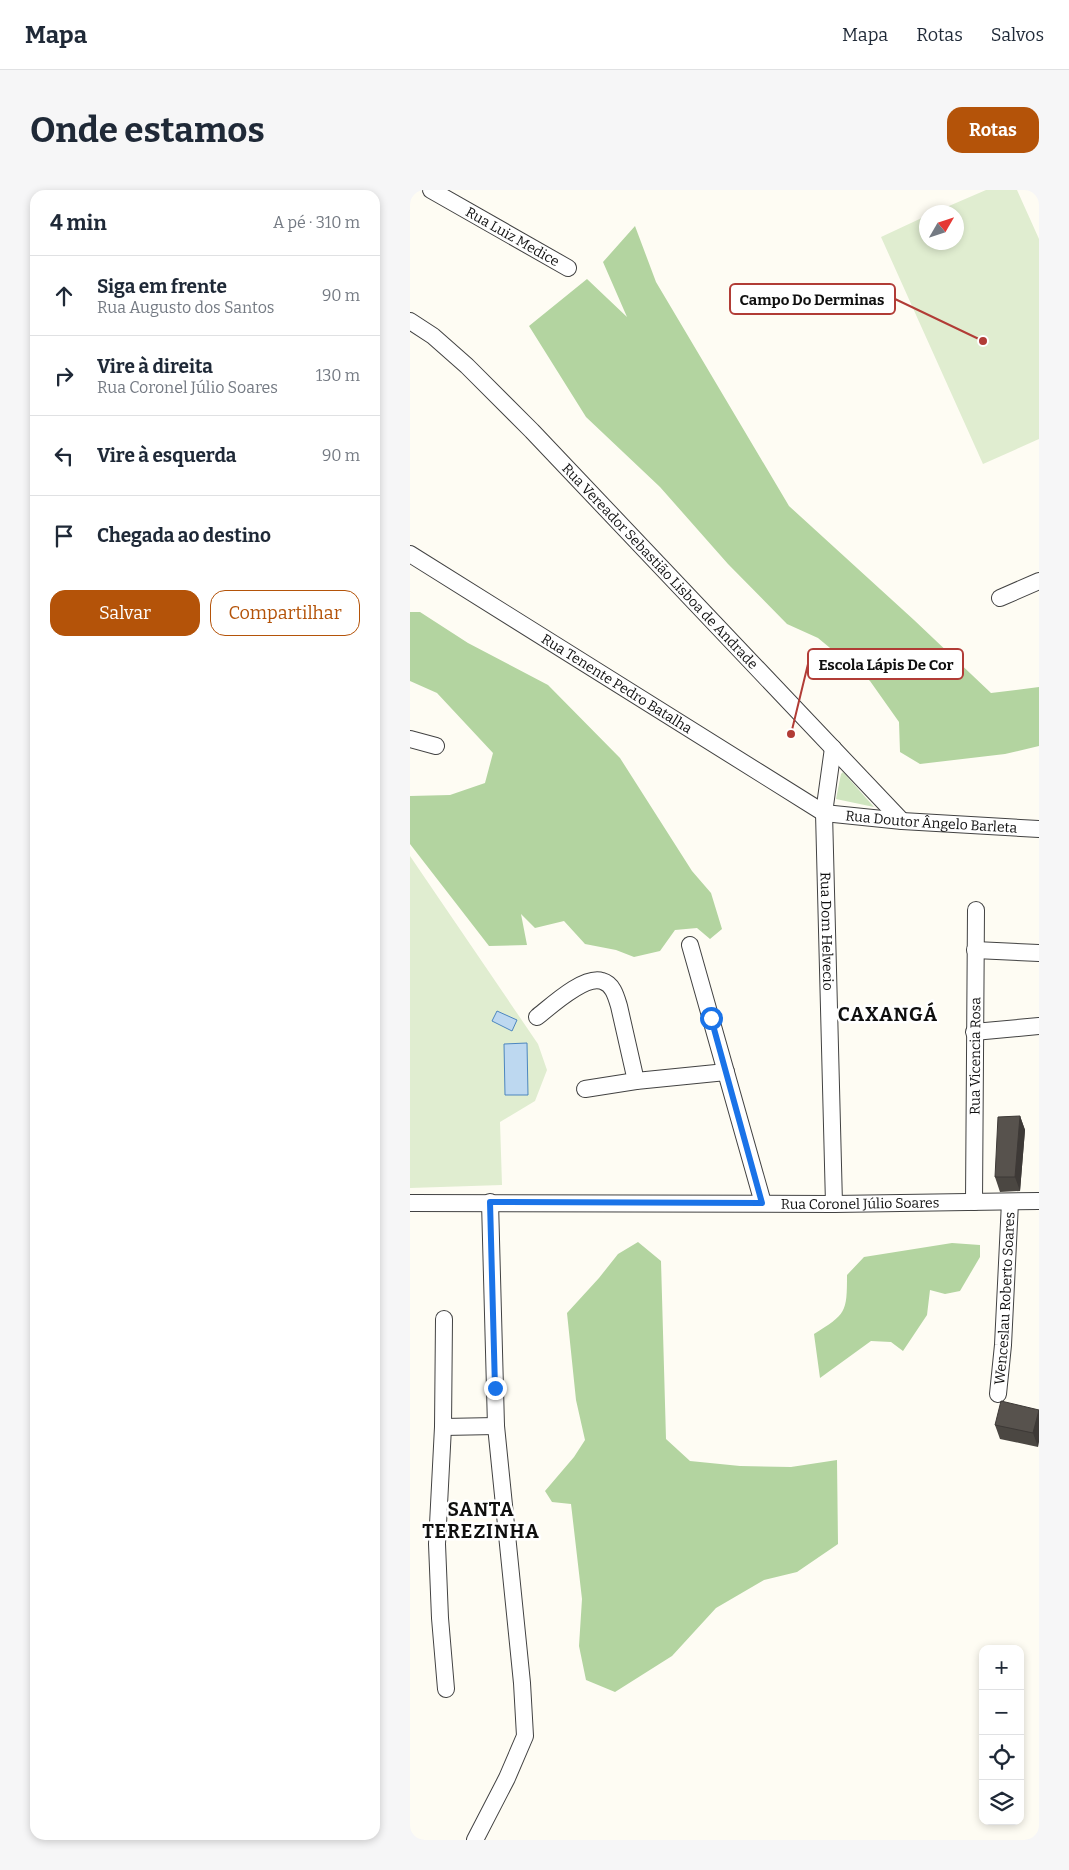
<!DOCTYPE html>
<html lang="pt">
<head>
<meta charset="utf-8">
<style>
  :root { --surface:#fff; --page:#f6f6f7; --text:#1f2937; --muted:#747a83; --line:#e0e1e3; --accent:#b45309 }
  body { margin:0; font-family:Bitter,serif; background:var(--page); color:var(--text) }
  .controls { position:absolute; right:15px; bottom:15px; display:grid; overflow:hidden; border-radius:10px; box-shadow:0 2px 8px #0003 }
  .controls button { width:45px; height:45px; display:grid; place-items:center; padding:0; border:0; border-bottom:1px solid var(--line); background:var(--surface); color:var(--text); font:25px sans-serif }
  .compass { position:absolute; left:509px; top:15px; width:45px; height:45px; border-radius:50%; background:var(--surface); box-shadow:0 2px 8px #0003; rotate:51deg }
  .stop { position:absolute; width:15px; height:15px; margin:-11px; border:4px solid #1a73e8; border-radius:50%; background:#fff }
  .stop.end { background:#1a73e8; border-color:#fff; box-shadow:0 1px 5px #0008 }
  .list { margin:0; padding:0; list-style:none }
  h2 { display:flex; justify-content:space-between; align-items:center; height:65px; margin:0; padding:0 20px; font-size:21px }
  h2 small { font-size:16px; font-weight:400; color:var(--muted) }
  .list li { display:grid; grid-template-columns:32px 1fr auto; gap:15px; align-items:center; box-sizing:border-box; height:80px; padding:0 20px; border-top:1px solid var(--line) }
  .list b { display:block; font-size:19px; white-space:nowrap }
  .list p { margin:0; font-size:16px; white-space:nowrap; color:var(--muted) }
  .list em { font-size:16px; font-style:normal; color:var(--muted) }
  .actions { display:flex; gap:10px; padding:15px 20px }
  .actions a { flex:1; padding:11px 0; border:1px solid var(--accent); border-radius:15px; text-align:center; font-size:18px; color:var(--accent) }
  .actions .main { background:var(--accent); color:#fff }
  .icon { flex:none; width:28px; height:28px; fill:none; stroke:currentColor; stroke-width:2; stroke-linecap:round; stroke-linejoin:round }
  .map { position:relative; flex:none; width:629px; height:1650px; overflow:hidden; border-radius:15px }
  header { display:flex; align-items:center; gap:30px; box-sizing:border-box; height:70px; padding:0 25px; background:var(--surface); border-bottom:1px solid var(--line) }
  header strong { font-size:24px }
  nav { display:flex; gap:28px; margin-inline-start:auto; font-size:18px }
  .intro { display:flex; align-items:center; justify-content:space-between; box-sizing:border-box; height:120px; padding:0 30px }
  h1 { margin:0; font-size:35px }
  .button { padding:12px 22px; border-radius:15px; background:var(--accent); color:#fff; font-size:18px; font-weight:700 }
  main { display:flex; gap:30px; padding:0 30px }
  aside { flex:1; background:var(--surface); border-radius:15px; box-shadow:0 2px 8px #0003 }
  .map>svg:first-child { display:block }
</style>
</head>
<body>
<header>
<strong>Mapa</strong>
<nav><a>Mapa</a><a>Rotas</a><a>Salvos</a></nav>
</header>
<div class="intro"><h1>Onde estamos</h1><a class="button">Rotas</a></div>
<main>
<aside>
<h2>4 min<small>A pé · 310 m</small></h2>
<ul class="list">
<li><svg class="icon" aria-label="ahead" viewBox="0 0 24 24"><path d="M12 20V5M6 11l6-6 6 6"/></svg><div><b>Siga em frente</b><p>Rua Augusto dos Santos</p></div><em>90 m</em></li>
<li><svg class="icon" aria-label="right" viewBox="0 0 24 24"><path d="M7 20v-9h11M14 6l5 5-5 5"/></svg><div><b>Vire à direita</b><p>Rua Coronel Júlio Soares</p></div><em>130 m</em></li>
<li><svg class="icon" aria-label="left" viewBox="0 0 24 24"><path d="M17 20v-9H6M10 6l-5 5 5 5"/></svg><div><b>Vire à esquerda</b></div><em>90 m</em></li>
<li><svg class="icon" aria-label="arrive" viewBox="0 0 24 24"><path d="M6 21V4h12l-3 4 3 4H6"/></svg><div><b>Chegada ao destino</b></div></li>
</ul>
<div class="actions"><a class="main">Salvar</a><a>Compartilhar</a></div>
</aside>
<div class="map">
<svg width="629" height="1650" viewBox="0 0 629 1650">
  <rect width="100%" height="100%" fill="#fefcf3"/>
  <path fill="#cfe5bf" d="M433 582 464 617 426 609 431 584Z"/>
  <path fill="#b3d4a0" d="M225 36 246 92 379 316 504 430 581 503 629 497V556L595 564 510 574 490 562 489 532 460 491 408 448 377 434 318 374 250 297 176 227 119 136 177 89 217 127 193 72Z
    M0 422H10L58 453 138 495 210 568 282 681 301 703 312 739 300 749 287 738 265 740 250 761 224 767 206 760 175 754 154 731 125 738 111 724 117 755 79 756 0 654V606L40 605 75 593 83 563 27 503 0 491Z
    M228 1052 251 1071 256 1249 280 1271 330 1276 381 1277 427 1270 428 1354 387 1382 354 1390 306 1418 262 1466 205 1502 176 1490 169 1456 172 1409 161 1314 142 1312 135 1301 164 1267 175 1250 166 1210 157 1123 189 1088 208 1064Z
    M542 1053 570 1055V1067L550 1101 535 1104 520 1100 517 1125 493 1161 481 1152 461 1151 410 1188 404 1144C436 1124 437 1123 437 1085L454 1067Z"/>
  <path fill="#e0edd0" d="M576 0H607L629 49V249L573 274 471 47 516 26V52H546V22H525Z
    M0 666 128 854 137 880 125 911 90 932 92 995 0 998Z"/>
  <path fill="#bdd8f0" stroke="#4c86bf" d="M87 821 107 830 102 841 82 831Z
    M117 853 118 905H95L94 854Z"/>
  <g fill="none" stroke-linecap="round" stroke-linejoin="round">
    <g stroke="#424242" stroke-width="18">
      <g id="minor">
        <path id="s1" d="M21 0 158 78"/>
        <path id="s2" d="M0 131 23 146 57 176 122 241 492 631"/>
        <path id="s3" d="M0 364 414 623 492 631 629 639"/>
        <path d="M590 408 629 391"/>
        <path d="M0 549 26 556"/>
        <path id="s4" d="M423 558 414 623 424 1014"/>
        <path d="M280 755 353 1013"/>
        <path d="M565 760 629 763"/>
        <path d="M127 827C141 816 174 785 192 791 203 794 206 806 209 816L226 891"/>
        <path d="M564 842 629 836"/>
        <path d="M175 899 226 891 316 882"/>
        <path id="s5" d="M564 1012 566 720"/>
        <path id="s6" d="M0 1013 424 1014 629 1011"/>
        <path d="M34 1129 33 1237 27 1354 30 1428 36 1499"/>
        <path id="s7" d="M588 1204 593 1155 600 1012"/>
        <path d="M33 1237 86 1236"/>
        <path d="M65 1650 97 1588 115 1546 112 1493 86 1236 80 1012"/>
      </g>
    </g>
    <use href="#minor" stroke="#fff" stroke-width="16"/>
  </g>
  <path fill="#4b4742" d="M610 926 615 940 610 1001 590 1002 585 987Z
    M629 1220 628 1257 590 1249 585 1235Z"/>
  <path fill="#3d3936" d="M610 926 615 940 610 1001 605 987Z
    M629 1220V1252L628 1257 623 1243Z"/>
  <path fill="#57524d" stroke="#3d3936" d="M610 926 605 987H585L588 927Z
    M591 1211 629 1220 623 1243 585 1235Z"/>
  <g fill="none" stroke-linecap="round" stroke-linejoin="round">
    <path stroke="#1a73e8" stroke-width="6" d="M85 1198 80 1012 352 1013 301 828"/>
  </g>
  <g text-anchor="middle" dominant-baseline="central" stroke-width="5" stroke-linejoin="round" paint-order="stroke">
    <g font-size="14" fill="#0f0f0f" stroke="#fff">
      <text stroke="none"><textPath href="#s1" startOffset="94">Rua Luiz Medice</textPath></text>
      <text stroke="none"><textPath href="#s2" startOffset="351">Rua Vereador Sebastião Lisboa de Andrade</textPath></text>
      <text stroke="none"><textPath href="#s3" startOffset="244">Rua Tenente Pedro Batalha</textPath></text>
      <text stroke="none"><textPath href="#s3" startOffset="596">Rua Doutor Ângelo Barleta</textPath></text>
      <text stroke="none"><textPath href="#s4" startOffset="184">Rua Dom Helvecio</textPath></text>
      <text stroke="none"><textPath href="#s5" startOffset="146">Rua Vicencia Rosa</textPath></text>
      <text stroke="none"><textPath href="#s6" startOffset="450">Rua Coronel Júlio Soares</textPath></text>
      <text stroke="none"><textPath href="#s7" startOffset="96">Wenceslau Roberto Soares</textPath></text>
    </g>
    <g font-size="19" font-weight="bold" letter-spacing="1" fill="#0f0f0f" stroke="#fff">
      <text x="478" y="824">CAXANGÁ</text>
      <text x="71" y="1319">SANTA<tspan x="71" dy="22">TEREZINHA</tspan></text>
    </g>
  </g>
  <path fill="none" stroke="#b13c36" stroke-width="2" d="M573 151L485 109M381 544L398 474"/>
  <g fill="#b13c36" stroke="#fff" stroke-width="2">
    <circle cx="573" cy="151" r="5"/>
    <circle cx="381" cy="544" r="5"/>
  </g>
  <g fill="#fff" stroke="#b13c36" stroke-width="2">
    <rect x="320" y="94" width="165" height="30" rx="5"/>
    <rect x="398" y="459" width="155" height="30" rx="5"/>
  </g>
  <g font-size="15" text-anchor="middle" font-weight="bold" fill="#0f0f0f">
    <text x="402" y="115">Campo Do Derminas</text>
    <text x="476" y="480">Escola Lápis De Cor</text>
  </g>
</svg>
<div class="controls">
<button>+</button>
<button>−</button>
<button><svg class="icon" aria-label="locate" viewBox="0 0 24 24"><circle cx="12" cy="12" r="6"/><path d="M12 2v4M12 18v4M2 12h4M18 12h4"/></svg></button>
<button><svg class="icon" aria-label="layers" viewBox="0 0 24 24"><path d="M12 4l9 5-9 5-9-5zM3 14l9 5 9-5"/></svg></button>
</div>
<svg class="compass" viewBox="-18 -18 36 36"><path d="M0-13l5 13h-10z" fill="#e53935"/><path d="M0 13l5-13h-10z" fill="#747a83"/></svg>
<div class="stop" style="left:301px;top:828px"></div>
<div class="stop end" style="left:85px;top:1198px"></div>
</div>
</main>
</body>
</html>
